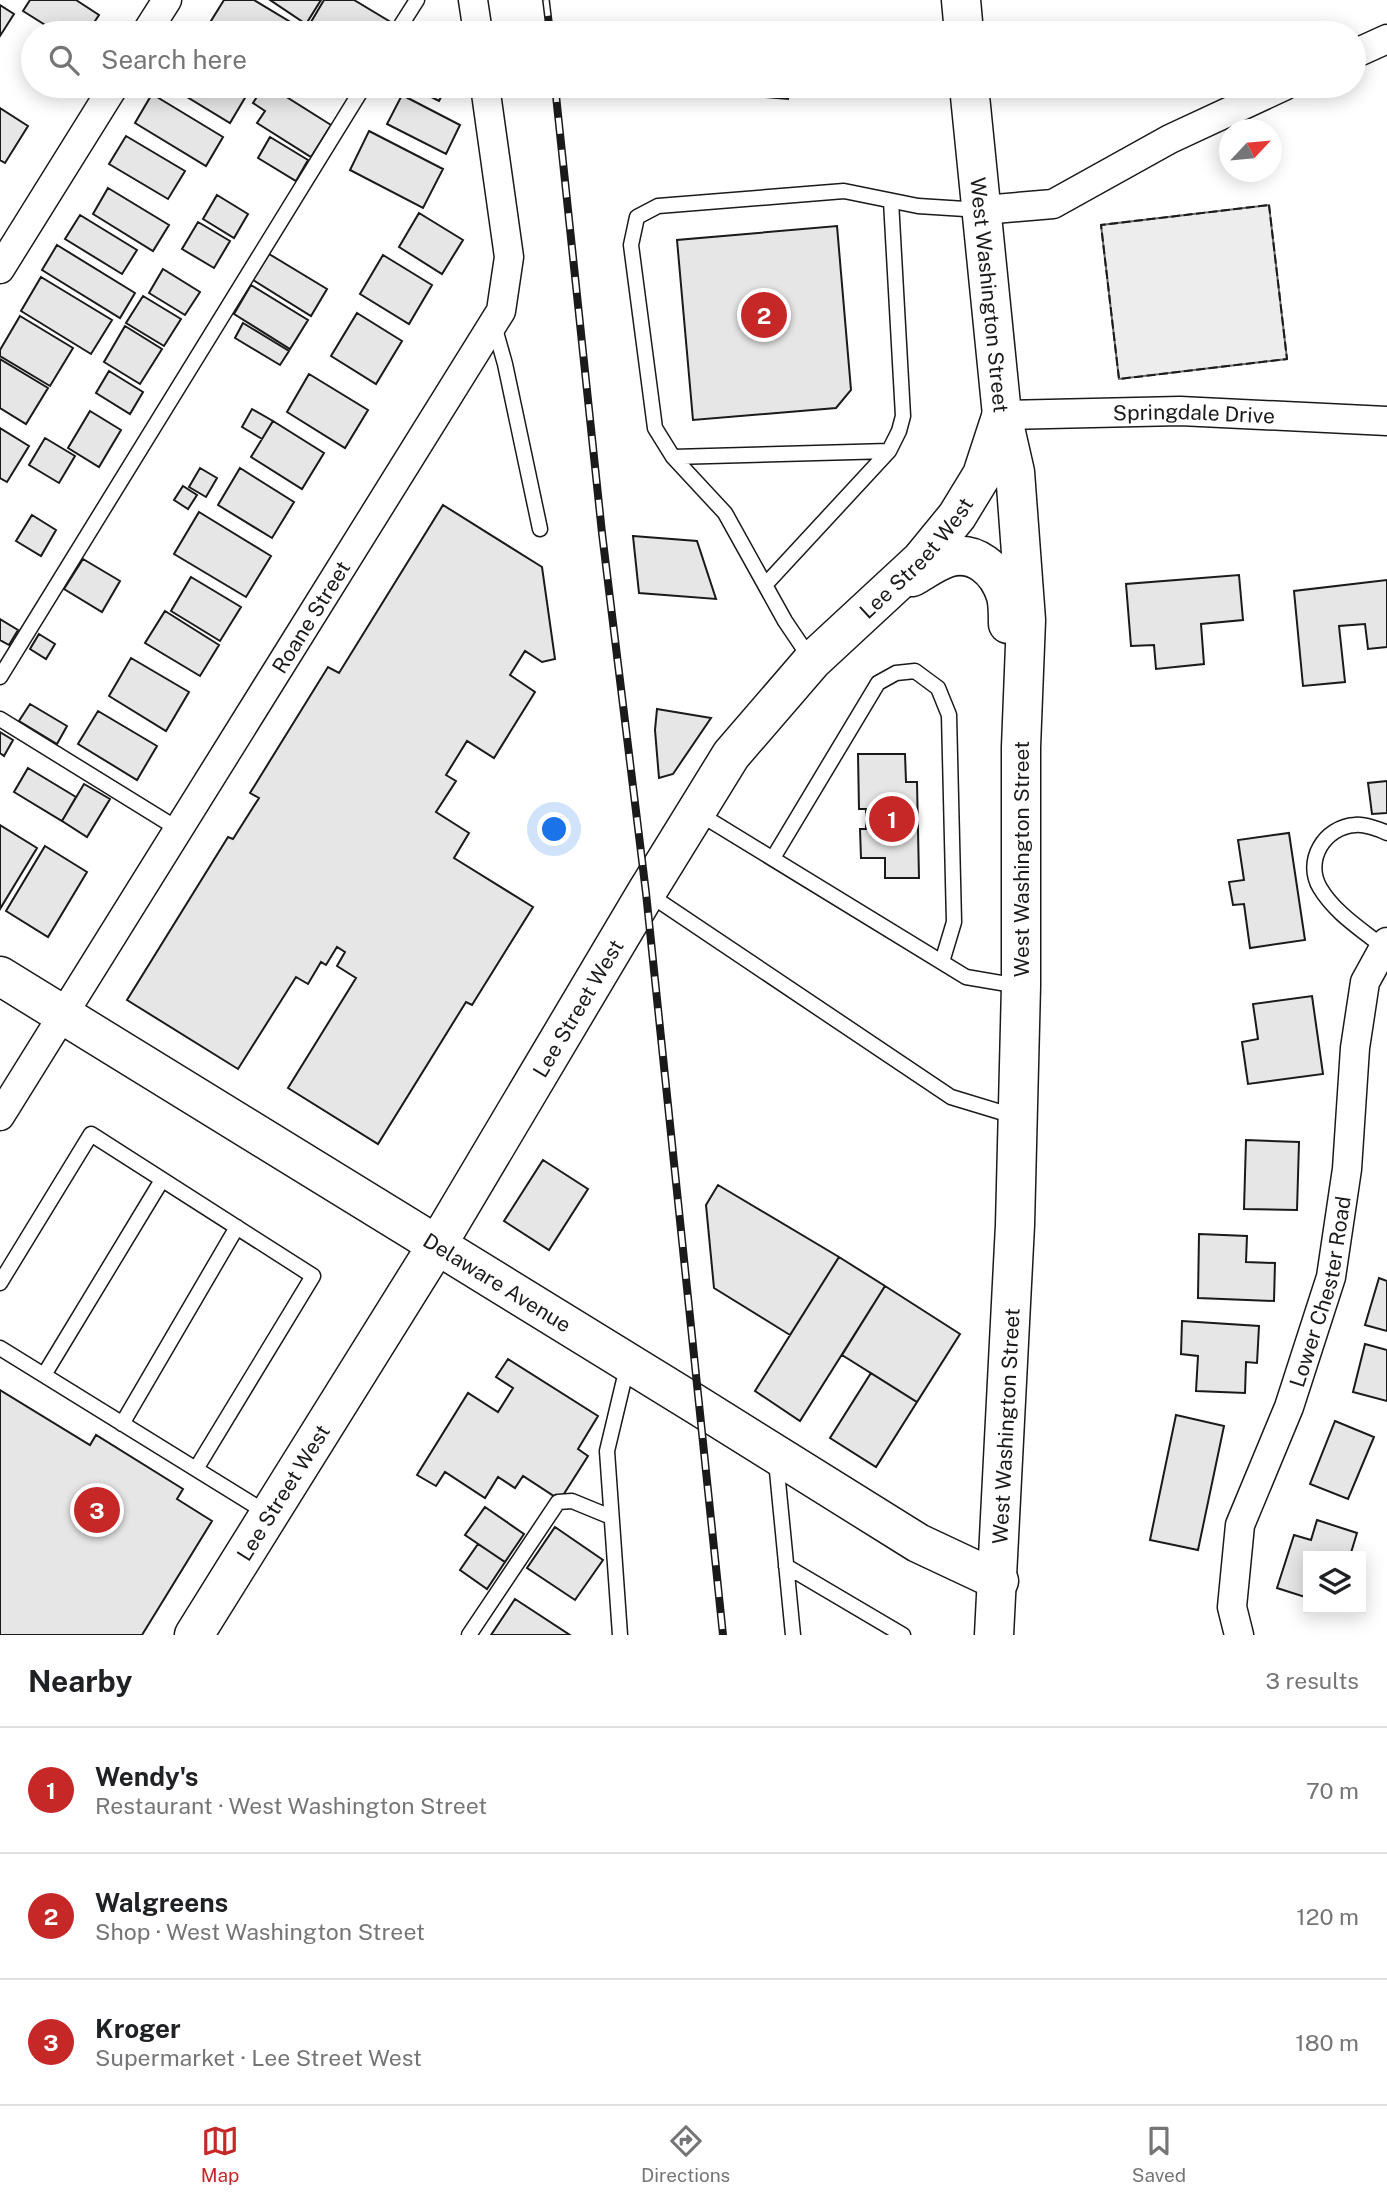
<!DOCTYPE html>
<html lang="en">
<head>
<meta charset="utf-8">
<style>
  :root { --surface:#fff; --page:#f2f2f2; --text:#202124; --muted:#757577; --line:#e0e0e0; --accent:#c62828 }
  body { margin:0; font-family:"Public Sans",sans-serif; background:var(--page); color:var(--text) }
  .controls { position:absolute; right:21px; bottom:21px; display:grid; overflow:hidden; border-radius:0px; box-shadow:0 4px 18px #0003 }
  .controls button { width:63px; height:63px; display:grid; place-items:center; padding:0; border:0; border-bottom:2px solid var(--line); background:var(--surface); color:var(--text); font:35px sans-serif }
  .compass { position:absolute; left:1219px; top:119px; width:63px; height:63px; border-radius:50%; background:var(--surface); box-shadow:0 4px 18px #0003; rotate:64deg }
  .you { position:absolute; left:555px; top:830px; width:24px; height:24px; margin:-18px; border:5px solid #fff; border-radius:50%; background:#1a73e8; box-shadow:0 0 0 10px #1a73e833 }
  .badge { display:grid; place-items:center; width:46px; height:46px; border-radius:50%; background:var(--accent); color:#fff; font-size:23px; font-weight:700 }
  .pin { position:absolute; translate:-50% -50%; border:4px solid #fff; box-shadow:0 2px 7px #0006 }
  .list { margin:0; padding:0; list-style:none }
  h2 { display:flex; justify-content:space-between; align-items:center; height:91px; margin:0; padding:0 28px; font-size:30px }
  h2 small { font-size:23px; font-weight:400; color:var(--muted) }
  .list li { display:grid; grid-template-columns:46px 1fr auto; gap:21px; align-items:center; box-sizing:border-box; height:126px; padding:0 28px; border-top:2px solid var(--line) }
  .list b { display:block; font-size:26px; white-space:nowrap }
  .list p { margin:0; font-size:23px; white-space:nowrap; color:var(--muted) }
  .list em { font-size:23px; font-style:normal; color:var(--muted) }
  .icon { flex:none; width:38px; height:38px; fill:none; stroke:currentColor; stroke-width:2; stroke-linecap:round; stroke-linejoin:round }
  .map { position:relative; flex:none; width:1387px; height:1635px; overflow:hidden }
  .search { position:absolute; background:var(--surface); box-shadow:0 4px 18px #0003; left:21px; right:21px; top:21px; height:77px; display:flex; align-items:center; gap:18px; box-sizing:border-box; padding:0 24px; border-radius:38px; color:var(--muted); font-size:26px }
  .sheet { height:469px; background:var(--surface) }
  nav { display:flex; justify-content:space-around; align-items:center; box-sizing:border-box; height:98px; border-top:2px solid var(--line); background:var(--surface); font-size:19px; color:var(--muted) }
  nav a { display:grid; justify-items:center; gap:4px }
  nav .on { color:var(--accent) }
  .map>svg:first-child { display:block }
</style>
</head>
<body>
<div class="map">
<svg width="1387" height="1635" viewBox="0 0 1387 1635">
  <rect width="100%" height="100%" fill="#fff"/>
  <path fill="#ededed" stroke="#6a6a6a" stroke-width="2" d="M1269 205 1287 359 1119 379 1101 225Z"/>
  <path fill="#e6e6e6" stroke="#1a1a1a" stroke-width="2" d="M30 0H76L99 15 87 33H58L23 11Z
    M224 0H254L307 32 213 33 206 29Z
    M270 0H321L306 24Z
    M324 0H354L394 24 388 33H329L311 22Z
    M0 5 14 14 0 36Z
    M169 86H252L230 123Z
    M264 86H269L331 125 311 157 257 123 265 111 253 103Z
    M409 86H447L439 101Z
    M658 86H789L788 99 658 88Z
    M152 94 223 137 206 166 135 123Z
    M402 95 460 125 446 154 387 124Z
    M0 108 28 126 5 163 0 160Z
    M369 131 443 169 423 208 350 170Z
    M126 136 185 171 168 199 109 164Z
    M270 137 308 160 296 181 258 158Z
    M108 188 169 225 153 251 93 214Z
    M217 195 248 214 234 238 203 219Z
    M419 213 463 240 442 274 399 247Z
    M80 215 137 250 122 274 65 239Z
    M198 222 230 241 214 268 182 249Z
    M837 226 851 390 836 408 693 420 677 240Z
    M57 245 135 293 120 318 42 270Z
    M269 254 327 289 311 316 253 280Z
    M383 255 432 285 409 324 360 294Z
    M163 269 200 292 185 315 149 293Z
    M41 277 112 320 91 354 21 311Z
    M251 285 308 320 290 349 234 314Z
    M143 296 181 319 164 346 126 323Z
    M357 313 402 341 376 384 331 356Z
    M20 316 73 348 50 386 0 356V350Z
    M243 323 289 351 280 365 235 338Z
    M125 326 162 349 140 384 104 362Z
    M0 359 48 388 26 424 0 408Z
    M109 371 143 392 130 414 96 393Z
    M309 374 368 410 345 448 287 412Z
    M252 409 273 421 262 439 242 427Z
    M90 411 121 430 99 467 68 448Z
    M273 421 324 453 302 489 251 457Z
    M0 428 29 446 7 482 0 478Z
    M45 438 75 456 59 483 29 465Z
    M200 468 217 478 206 497 189 487Z
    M240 468 294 502 272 538 218 505Z
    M183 486 197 495 188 509 174 500Z
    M443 505 542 567 555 659 542 662 525 651 510 675 535 692 494 758 467 741 446 775 456 781 436 812 469 833 454 858 533 907 472 1005 466 1002 378 1144 288 1088 356 978 337 966 345 952 337 947 326 965 321 962 308 984 296 977 238 1069 127 1000 228 837 233 839 259 798 250 793 328 667 339 673Z
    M199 512 271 556 246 597 174 554Z
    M32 515 56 530 41 556 16 541Z
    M633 536 697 541 716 599 639 593Z
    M83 559 120 581 102 612 64 589Z
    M1239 575 1243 620 1201 624 1204 664 1156 669 1154 645 1131 646 1126 584Z
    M191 577 241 607 220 641 171 611Z
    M1387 580V647L1368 649 1365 624 1339 626 1345 682 1303 686 1294 591Z
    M165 611 219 645 200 676 145 643Z
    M0 619 18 630 9 645 0 640Z
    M39 634 55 644 46 659 30 649Z
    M131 658 189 692 166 731 109 696Z
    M30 704 67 726 57 744 19 721Z
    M657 709 711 718 673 774 659 778 655 730Z
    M98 711 157 746 137 780 78 744Z
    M0 732 13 740 4 756 0 753Z
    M858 754H905L906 782H917L919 878H885V858H861L860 829H866V809H859Z
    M28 768 76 797 62 821 14 792Z
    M1387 781V813L1372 814 1368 783Z
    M84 784 110 799 87 837 62 821Z
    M0 825 37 848 0 909Z
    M1289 833 1305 940 1250 948 1244 904 1233 905 1229 882 1244 880 1238 840Z
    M45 846 87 872 48 937 6 911Z
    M1312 996 1323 1074 1248 1084 1242 1042 1258 1039 1253 1004Z
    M1246 1140 1299 1142 1297 1210 1244 1209Z
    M543 1160 588 1189 549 1250 504 1221Z
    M718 1185 839 1257 790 1335 714 1288 706 1205Z
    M1199 1234 1247 1236 1246 1262 1275 1263 1274 1301 1198 1298Z
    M839 1257 885 1286 800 1421 755 1391Z
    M1379 1278 1387 1281V1331L1365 1325Z
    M885 1286 960 1334 917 1402 842 1355Z
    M1182 1321 1259 1326 1257 1363 1246 1362 1245 1393 1196 1391 1198 1356 1181 1354Z
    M1365 1344 1387 1350V1401L1353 1392Z
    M508 1359 598 1416 578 1449 588 1456 560 1500 523 1476 515 1488 498 1477 485 1498 445 1472 436 1486 417 1475 468 1393 498 1412 513 1388 496 1377Z
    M871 1373 917 1402 876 1467 830 1438Z
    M0 1390 90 1445 96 1435 183 1489 177 1499 212 1521 142 1635H0Z
    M1176 1415 1224 1426 1198 1550 1150 1540Z
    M1335 1421 1374 1437 1348 1499 1310 1484Z
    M485 1507 524 1534 505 1562 465 1535Z
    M1317 1520 1357 1533 1350 1556H1308V1598L1277 1588 1294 1535 1311 1540Z
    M555 1527 603 1560 575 1600 527 1568Z
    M478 1544 505 1562 487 1589 460 1570Z
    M515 1599 570 1635H491Z"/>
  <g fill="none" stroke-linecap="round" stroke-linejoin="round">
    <g stroke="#1a1a1a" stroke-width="17">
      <path id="lane" d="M396 33 417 0
        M494 325 505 364 540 529
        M673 457 889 451
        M765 585 889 451 899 431 903 416 891 201
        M812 661 785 621 725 513 673 457 655 428 631 245 637 217 658 206 844 191 918 206 981 210
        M0 677 364 86
        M0 719 178 829
        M698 813 966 977 1019 986
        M773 858 878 683 896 673 915 671 938 688 949 715 954 922 942 962
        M647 893 951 1097 1017 1117
        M1383 947C1361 929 1335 913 1320 888 1304 861 1324 827 1355 825 1364 824 1379 829 1387 833
        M0 1283 91 1134 313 1276 196 1469
        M0 1348 267 1513
        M44 1375 162 1180
        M122 1424 237 1227
        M776 1461 793 1635
        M786 1566 903 1635
        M469 1635 558 1502 572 1501 611 1517
        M620 1635 607 1451 628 1363"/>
    </g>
    <g stroke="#1a1a1a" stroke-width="31">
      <g id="street">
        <path d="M473 0 478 33"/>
        <path d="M146 33 167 0"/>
        <path d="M1354 54 1387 39"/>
        <path d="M983 210 1053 204 1170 139 1284 86"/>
        <path d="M0 269 114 86"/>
        <path id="s1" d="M1002 415 1180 411 1387 421"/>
        <path id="s2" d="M0 1116 501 311 509 257 485 86"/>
        <path id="s3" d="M1239 1635 1232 1607 1240 1525 1289 1407 1331 1277 1347 1169 1355 1048 1365 982 1387 942"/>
      </g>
    </g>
    <g stroke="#1a1a1a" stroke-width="41">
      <g id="secondary">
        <path id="s4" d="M0 976 697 1405 918 1543 999 1581"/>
      </g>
    </g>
    <g stroke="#1a1a1a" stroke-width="41">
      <g id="primary">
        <path d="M961 0 964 33"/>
        <path id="s5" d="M969 86 1002 415 1015 472 1026 620 1021 747V986L1015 1225 994 1635"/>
        <path d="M912 577C923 571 935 562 947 558 975 549 998 570 1006 596 1008 604 1008 615 1008 624"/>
        <path id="s6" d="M194 1635 437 1245 646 893 731 755 812 661 921 560 957 516 982 475 1001 417"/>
      </g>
    </g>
    <use href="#lane" stroke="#fff" stroke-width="14"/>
    <use href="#street" stroke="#fff" stroke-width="28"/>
    <use href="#secondary" stroke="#fff" stroke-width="38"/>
    <use href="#primary" stroke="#fff" stroke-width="38"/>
    <g stroke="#1a1a1a" stroke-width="8">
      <path id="rail" d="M546 0 550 33
        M555 86 602 533 646 893 723 1635"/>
    </g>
    <use href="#rail" stroke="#fff" stroke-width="5" stroke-dasharray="16" stroke-linecap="butt"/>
    <path stroke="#1a1a1a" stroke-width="2" stroke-dasharray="9 3.5" stroke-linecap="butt" d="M1269 205 1287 359 1119 379 1101 225Z"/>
  </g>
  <g text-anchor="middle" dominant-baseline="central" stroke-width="5" stroke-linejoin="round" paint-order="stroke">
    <g font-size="21" fill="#1a1a1a" stroke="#fff">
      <text stroke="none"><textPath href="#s5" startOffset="210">West Washington Street</textPath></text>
      <text stroke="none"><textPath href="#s1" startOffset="192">Springdale Drive</textPath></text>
      <text stroke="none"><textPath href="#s6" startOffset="1302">Lee Street West</textPath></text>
      <text stroke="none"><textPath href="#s2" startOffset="588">Roane Street</textPath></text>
      <text transform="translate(1021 859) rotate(-90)">West Washington Street</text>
      <text stroke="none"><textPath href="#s6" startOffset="735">Lee Street West</textPath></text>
      <text stroke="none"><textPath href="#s4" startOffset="584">Delaware Avenue</textPath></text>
      <text stroke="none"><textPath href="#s3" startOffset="359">Lower Chester Road</textPath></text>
      <text transform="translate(1006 1426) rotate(-87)">West Washington Street</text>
      <text stroke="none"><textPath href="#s6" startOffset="168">Lee Street West</textPath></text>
    </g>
  </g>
</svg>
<div class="controls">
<button><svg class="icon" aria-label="layers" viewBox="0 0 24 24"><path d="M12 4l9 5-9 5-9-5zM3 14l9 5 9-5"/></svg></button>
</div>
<svg class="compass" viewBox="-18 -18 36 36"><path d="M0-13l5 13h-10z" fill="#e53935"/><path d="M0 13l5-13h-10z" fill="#757577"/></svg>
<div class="you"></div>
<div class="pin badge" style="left:892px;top:819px">1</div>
<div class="pin badge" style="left:764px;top:315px">2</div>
<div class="pin badge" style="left:97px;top:1510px">3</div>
<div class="search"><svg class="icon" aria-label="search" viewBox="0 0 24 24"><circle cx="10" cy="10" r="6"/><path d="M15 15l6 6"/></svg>Search here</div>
</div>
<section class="sheet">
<h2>Nearby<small>3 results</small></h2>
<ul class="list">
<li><span class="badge">1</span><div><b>Wendy's</b><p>Restaurant · West Washington Street</p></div><em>70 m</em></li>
<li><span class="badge">2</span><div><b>Walgreens</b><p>Shop · West Washington Street</p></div><em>120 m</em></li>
<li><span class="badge">3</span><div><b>Kroger</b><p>Supermarket · Lee Street West</p></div><em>180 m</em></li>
</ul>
</section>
<nav>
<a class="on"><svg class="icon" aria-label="map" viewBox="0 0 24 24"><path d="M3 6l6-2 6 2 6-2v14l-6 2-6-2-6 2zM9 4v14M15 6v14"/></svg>Map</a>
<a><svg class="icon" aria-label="directions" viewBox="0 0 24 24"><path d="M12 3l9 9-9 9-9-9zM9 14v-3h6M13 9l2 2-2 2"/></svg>Directions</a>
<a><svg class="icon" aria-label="saved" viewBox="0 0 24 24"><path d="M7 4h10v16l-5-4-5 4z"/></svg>Saved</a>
</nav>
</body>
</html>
